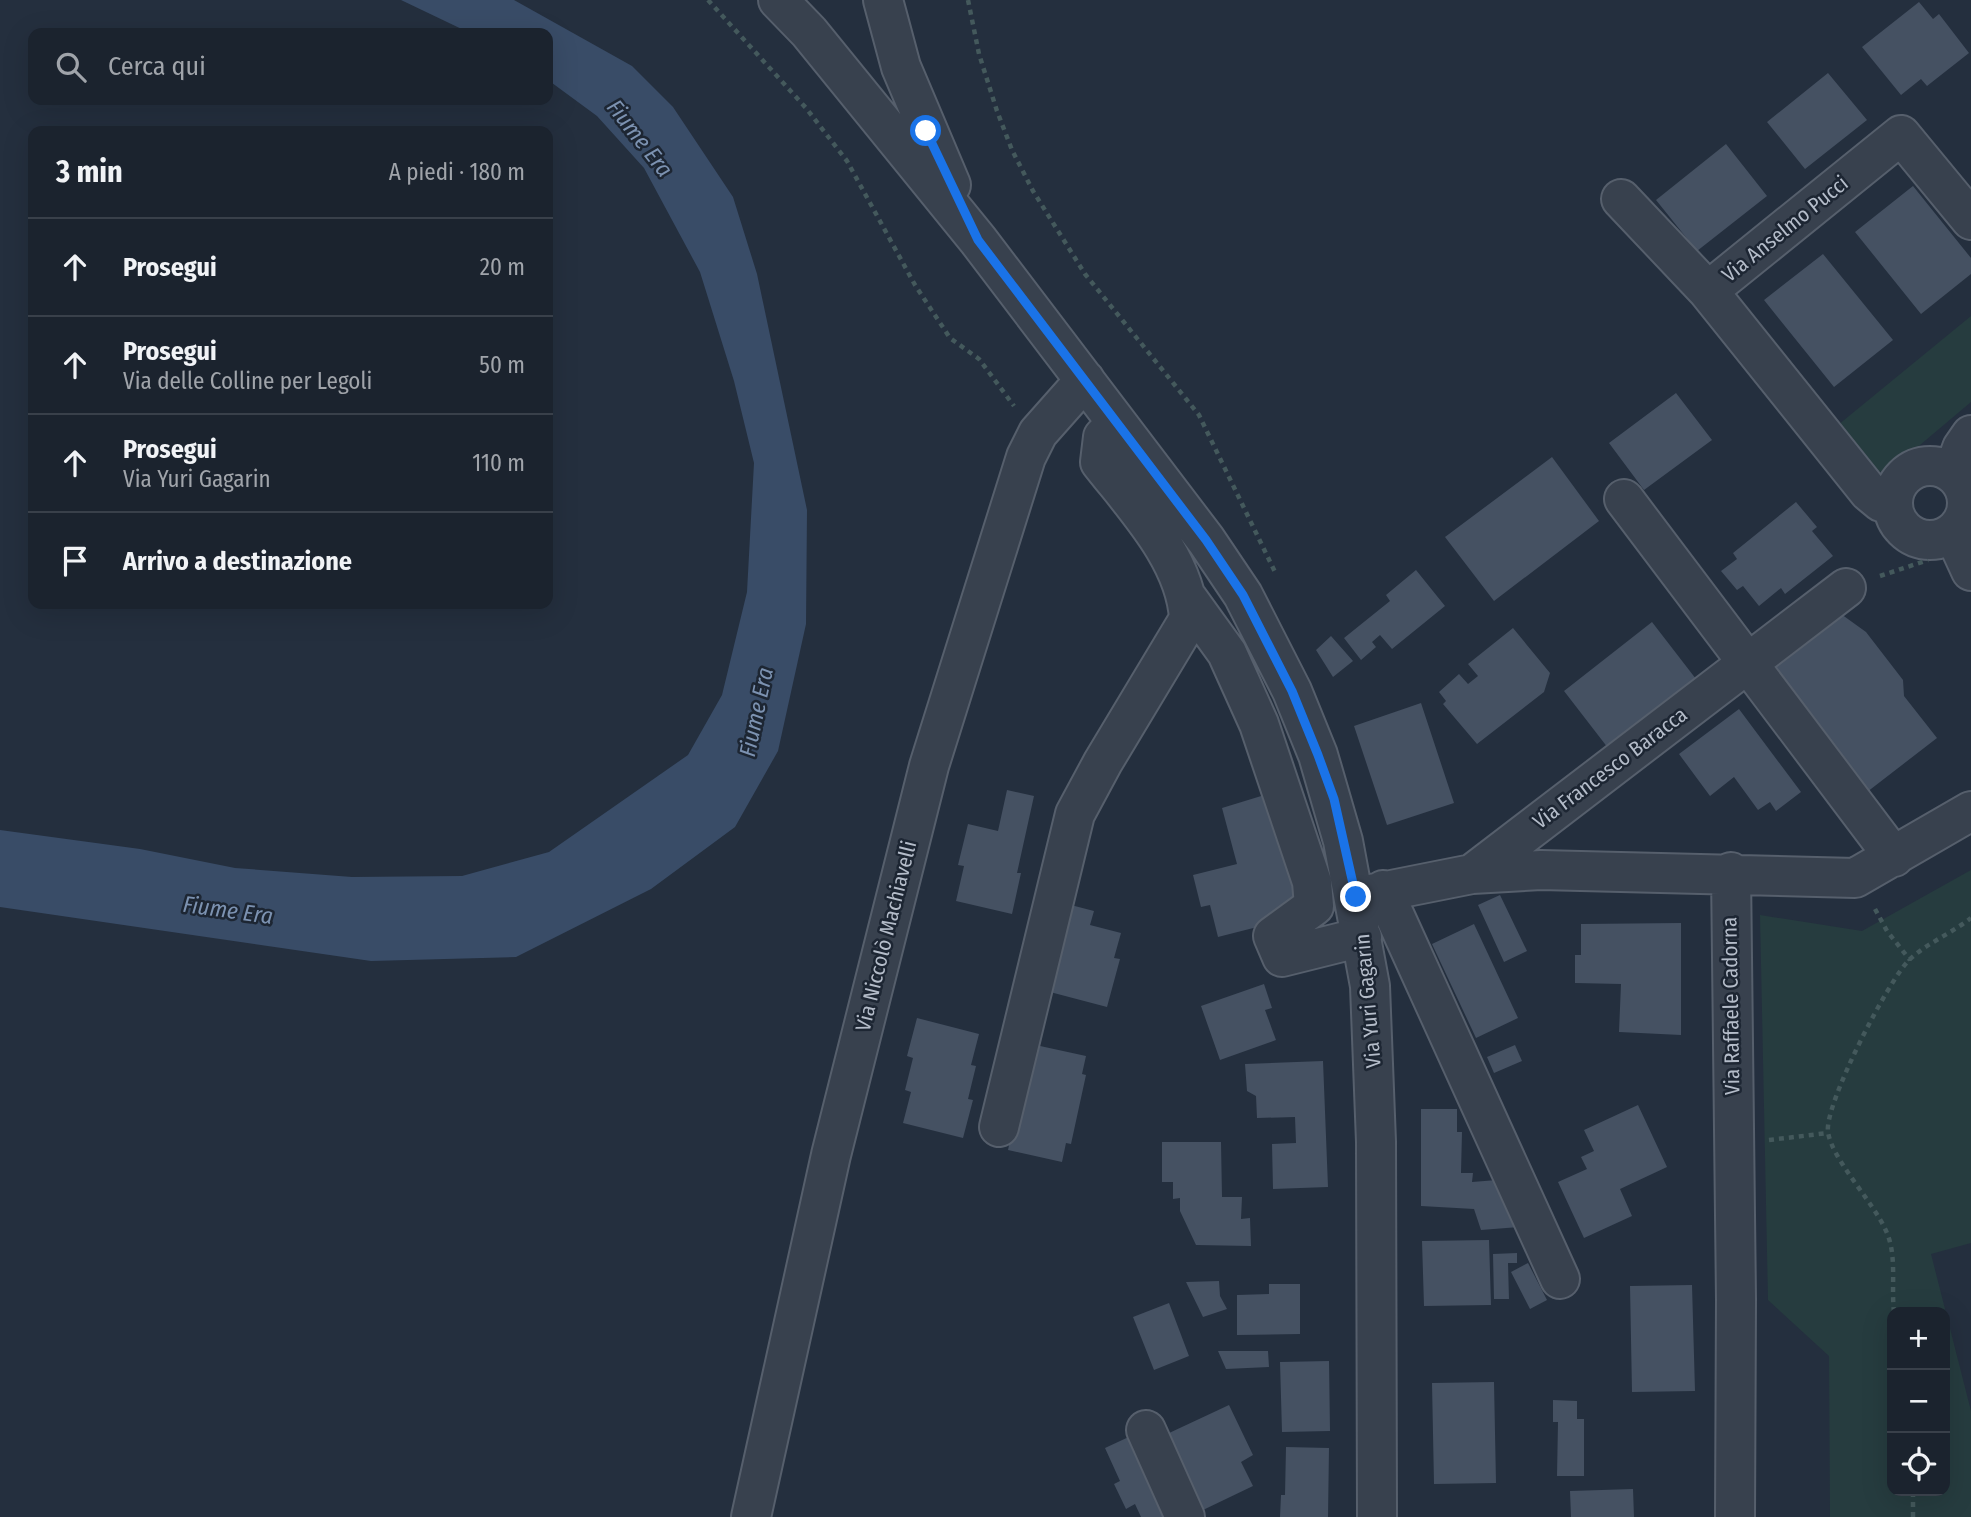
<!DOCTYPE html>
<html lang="it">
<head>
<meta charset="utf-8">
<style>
  :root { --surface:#1b232e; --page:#242b36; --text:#f1f3f6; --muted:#a0a4aa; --line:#39404a }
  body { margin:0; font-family:"Fira Sans Condensed",sans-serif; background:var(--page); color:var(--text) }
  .controls { position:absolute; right:21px; bottom:21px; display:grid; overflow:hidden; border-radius:14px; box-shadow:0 7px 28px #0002 }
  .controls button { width:63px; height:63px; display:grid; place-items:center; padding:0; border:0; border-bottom:2px solid var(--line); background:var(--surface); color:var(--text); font:35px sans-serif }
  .stop { position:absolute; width:21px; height:21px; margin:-16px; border:5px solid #1a73e8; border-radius:50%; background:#fff }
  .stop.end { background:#1a73e8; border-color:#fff; box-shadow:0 2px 7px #0008 }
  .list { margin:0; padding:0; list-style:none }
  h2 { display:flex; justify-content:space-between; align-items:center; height:91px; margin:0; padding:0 28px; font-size:30px }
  h2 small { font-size:23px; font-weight:400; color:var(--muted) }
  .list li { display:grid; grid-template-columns:46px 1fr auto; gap:21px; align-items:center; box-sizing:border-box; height:98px; padding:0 28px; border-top:2px solid var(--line) }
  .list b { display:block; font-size:26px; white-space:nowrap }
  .list p { margin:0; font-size:23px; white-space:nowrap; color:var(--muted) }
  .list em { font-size:23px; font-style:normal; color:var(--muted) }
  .icon { flex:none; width:38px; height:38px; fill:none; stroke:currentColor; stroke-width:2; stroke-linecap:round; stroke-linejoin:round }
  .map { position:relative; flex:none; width:1971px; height:1517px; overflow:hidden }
  .search { position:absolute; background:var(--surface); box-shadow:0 7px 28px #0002; left:28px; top:28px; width:525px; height:77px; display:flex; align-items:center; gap:18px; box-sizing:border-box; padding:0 24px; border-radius:14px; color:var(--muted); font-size:26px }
  .panel { position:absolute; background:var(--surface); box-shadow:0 7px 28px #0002; left:28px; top:126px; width:525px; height:483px; border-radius:14px }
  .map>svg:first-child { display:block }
</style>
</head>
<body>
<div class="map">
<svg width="1971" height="1517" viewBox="0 0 1971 1517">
  <rect width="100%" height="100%" fill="#242f3e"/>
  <path fill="#263c3f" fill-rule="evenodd" d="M1971 316V402L1888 472 1873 471 1838 425Z
    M1971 870V1243L1931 1254 1971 1411V1517H1830L1829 1356 1768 1300 1760 915 1862 931ZM1892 1312H1945V1491H1892Z"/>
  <path fill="#394c67" d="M401 0H514L632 66 673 107 733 197 757 274 807 510 806 624 778 751 735 827 651 889 516 957 371 961 0 907V830L140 849 235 868 352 877 462 876 549 852 688 755 722 695 747 592 754 463 734 381 700 272 644 168 597 116 548 80V33H470Z"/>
  <path fill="#455162" d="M1919 2 1933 19 1939 14 1969 53 1927 86 1921 79 1901 95 1862 47Z
    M1828 73 1867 120 1805 169 1767 122Z
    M1726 144 1767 196 1697 251 1656 200Z
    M1913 186 1971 258V274L1921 314 1855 232Z
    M1823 254 1893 340 1834 387 1764 300Z
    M1676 393 1712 440 1644 490 1609 443Z
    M1552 457 1599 521 1494 601 1445 537Z
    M1796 502 1817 527 1812 531 1833 556 1785 594 1781 588 1759 606 1743 586 1737 590 1721 571 1737 559 1733 553Z
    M1416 570 1445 606 1392 649 1380 635 1372 642 1376 647 1361 660 1344 638 1390 601 1386 595Z
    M1841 614 1866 632 1903 680 1904 696 1937 738 1858 799 1766 671Z
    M1652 622 1696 679 1608 748 1564 691Z
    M1513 628 1550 673 1544 692 1477 744 1443 704 1446 701 1439 692 1459 674 1468 684 1478 676 1468 664Z
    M1331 636 1353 661 1333 677 1316 650Z
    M1421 703 1454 803 1387 825 1354 726Z
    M1739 709 1801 792 1776 811 1770 802 1758 810 1734 777 1710 796 1679 754Z
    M1007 790 1034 796 1017 873H1021L1012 914 956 901 964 866 958 865 968 824 998 831Z
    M1271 793 1302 909 1269 924 1218 937 1210 905 1201 907 1193 875 1237 864 1222 808Z
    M1500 895 1527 951 1504 962 1478 905Z
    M1067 904 1094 911 1090 925 1121 933 1114 958 1120 959 1107 1007 1050 992Z
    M1681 923V1035L1619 1032 1621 984 1575 983V955H1581V924Z
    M1474 924 1518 1018 1476 1038 1432 944Z
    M1264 984 1272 1008 1265 1010 1276 1040 1220 1060 1201 1006Z
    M917 1018 979 1034 971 1065 976 1066 968 1099 973 1100 963 1138 903 1123 911 1092 905 1090 913 1058 907 1056Z
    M1031 1044 1086 1056 1082 1074 1086 1075 1071 1144 1066 1143 1062 1162 1008 1150Z
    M1515 1045 1522 1061 1494 1073 1487 1057Z
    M1323 1061 1328 1187 1273 1189 1272 1144 1296 1143 1295 1117 1257 1118 1256 1096 1247 1091 1245 1064Z
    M1638 1105 1667 1167 1620 1189 1632 1216 1584 1238 1558 1182 1587 1169 1581 1157 1594 1151 1584 1130Z
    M1421 1109H1457V1132H1462L1461 1173H1473L1472 1182 1497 1180 1519 1227 1481 1230 1474 1209 1421 1206Z
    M1162 1142H1221L1222 1197H1242L1241 1219 1250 1218 1251 1246 1196 1245 1180 1211V1198L1173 1199V1182H1162Z
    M1489 1240 1491 1305 1424 1306 1422 1241Z
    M1517 1253V1263H1508L1509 1299H1494L1493 1254Z
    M1528 1263 1547 1300 1530 1309 1511 1272Z
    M1219 1281 1220 1296 1227 1309 1203 1317 1186 1282Z
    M1269 1284H1300V1334L1237 1335V1295L1269 1294Z
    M1692 1285 1695 1391 1632 1392 1630 1286Z
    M1169 1303 1189 1356 1154 1370 1133 1317Z
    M1218 1351H1268L1269 1367 1226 1369Z
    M1329 1361 1330 1431 1282 1432 1280 1362Z
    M1494 1382 1496 1483 1434 1484 1432 1383Z
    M1553 1400 1577 1401V1419H1584V1476H1557L1558 1422H1553Z
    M1229 1405 1253 1455 1241 1462 1253 1486 1203 1510 1167 1434Z
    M1133 1435 1173 1517H1141L1135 1504 1126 1509 1114 1484 1120 1481 1105 1448Z
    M1286 1447 1329 1448 1328 1517H1280L1281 1495H1285Z
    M1633 1489 1634 1517H1571L1570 1491Z"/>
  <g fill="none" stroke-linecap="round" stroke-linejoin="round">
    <g stroke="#565f6c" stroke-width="42">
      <path id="minor" d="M778 0 809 32 978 240 1206 540 1243 595 1292 691 1318 755 1343 841 1370 986 1376 1142 1377 1517
        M883 0 901 67 951 185
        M1621 199 1708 291
        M1893 503a37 37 0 1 1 74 0a37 37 0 1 1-74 0Z
        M1953 473 1962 448 1971 435
        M1624 499 1894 857
        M1893 505 1881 502 1869 492 1708 291 1901 135 1971 220
        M1953 532 1971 571
        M1188 599 1227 653 1259 724 1312 882 1314 906 1273 936 1282 957 1362 937
        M1731 872 1736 1300 1735 1517
        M1472 874 1846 588
        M1383 890 1560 1279
        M1356 897 1472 874 1541 870 1855 878 1971 811
        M999 1127 1075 814 1103 762 1189 619C1186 560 1135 507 1100 462L1103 437 1116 423
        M1146 1430 1185 1517
        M751 1517 831 1155 929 766 1026 457 1038 433 1085 380"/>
    </g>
    <path stroke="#44595c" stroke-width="4.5" stroke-dasharray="5 5" stroke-linecap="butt" d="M708 0 806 108 847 161 915 285 950 338 979 359 1014 406
      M968 0 979 54 997 111 1012 150 1033 191 1085 274 1199 415 1276 574
      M1880 576 1928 560
      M1875 909 1887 931 1910 960
      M1769 1140 1828 1133
      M1894 1312C1891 1287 1897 1257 1887 1233 1874 1202 1832 1160 1828 1132 1824 1105 1888 981 1909 960 1927 943 1952 933 1971 918
      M1913 1517V1491"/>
    <use href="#minor" stroke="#38414e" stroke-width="38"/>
  </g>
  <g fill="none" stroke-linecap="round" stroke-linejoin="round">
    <path stroke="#1a73e8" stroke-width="9" d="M926 131 978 240 1206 540 1243 595 1292 691 1318 755 1334 799 1356 897"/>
  </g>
  <g text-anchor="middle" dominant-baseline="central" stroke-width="5" stroke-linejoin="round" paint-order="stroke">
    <g font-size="21" fill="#b4bcc9" stroke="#1d2633">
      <text transform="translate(1785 229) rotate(-39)">Via Anselmo Pucci</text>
      <text transform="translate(1610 768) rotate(-37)">Via Francesco Baracca</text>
      <text transform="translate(886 936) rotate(-76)">Via Niccolò Machiavelli</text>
      <text transform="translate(1368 1001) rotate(-95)">Via Yuri Gagarin</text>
      <text transform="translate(1731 1006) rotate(-91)">Via Raffaele Cadorna</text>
    </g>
    <g font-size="23" font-style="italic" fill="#7c92b1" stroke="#1d2633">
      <text transform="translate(640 138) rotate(52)">Fiume Era</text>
      <text transform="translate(756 712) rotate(-78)">Fiume Era</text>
      <text transform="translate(228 910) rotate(8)">Fiume Era</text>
    </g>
  </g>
</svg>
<div class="controls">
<button>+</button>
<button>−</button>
<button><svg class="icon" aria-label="locate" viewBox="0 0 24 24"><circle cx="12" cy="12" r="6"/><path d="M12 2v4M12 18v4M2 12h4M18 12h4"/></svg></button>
</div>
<div class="stop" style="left:926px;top:131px"></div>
<div class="stop end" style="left:1356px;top:897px"></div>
<div class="search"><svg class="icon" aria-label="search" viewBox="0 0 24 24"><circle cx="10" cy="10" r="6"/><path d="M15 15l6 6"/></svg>Cerca qui</div>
<section class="panel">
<h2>3 min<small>A piedi · 180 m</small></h2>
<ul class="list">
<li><svg class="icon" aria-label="ahead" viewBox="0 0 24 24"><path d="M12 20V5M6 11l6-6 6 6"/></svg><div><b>Prosegui</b></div><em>20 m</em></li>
<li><svg class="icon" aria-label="ahead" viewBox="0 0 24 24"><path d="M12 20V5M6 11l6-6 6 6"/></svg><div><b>Prosegui</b><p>Via delle Colline per Legoli</p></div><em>50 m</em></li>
<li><svg class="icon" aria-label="ahead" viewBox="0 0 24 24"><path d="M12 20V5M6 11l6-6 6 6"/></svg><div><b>Prosegui</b><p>Via Yuri Gagarin</p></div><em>110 m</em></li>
<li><svg class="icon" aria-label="arrive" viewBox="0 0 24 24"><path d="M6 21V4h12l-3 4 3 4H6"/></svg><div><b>Arrivo a destinazione</b></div></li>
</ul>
</section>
</div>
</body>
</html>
